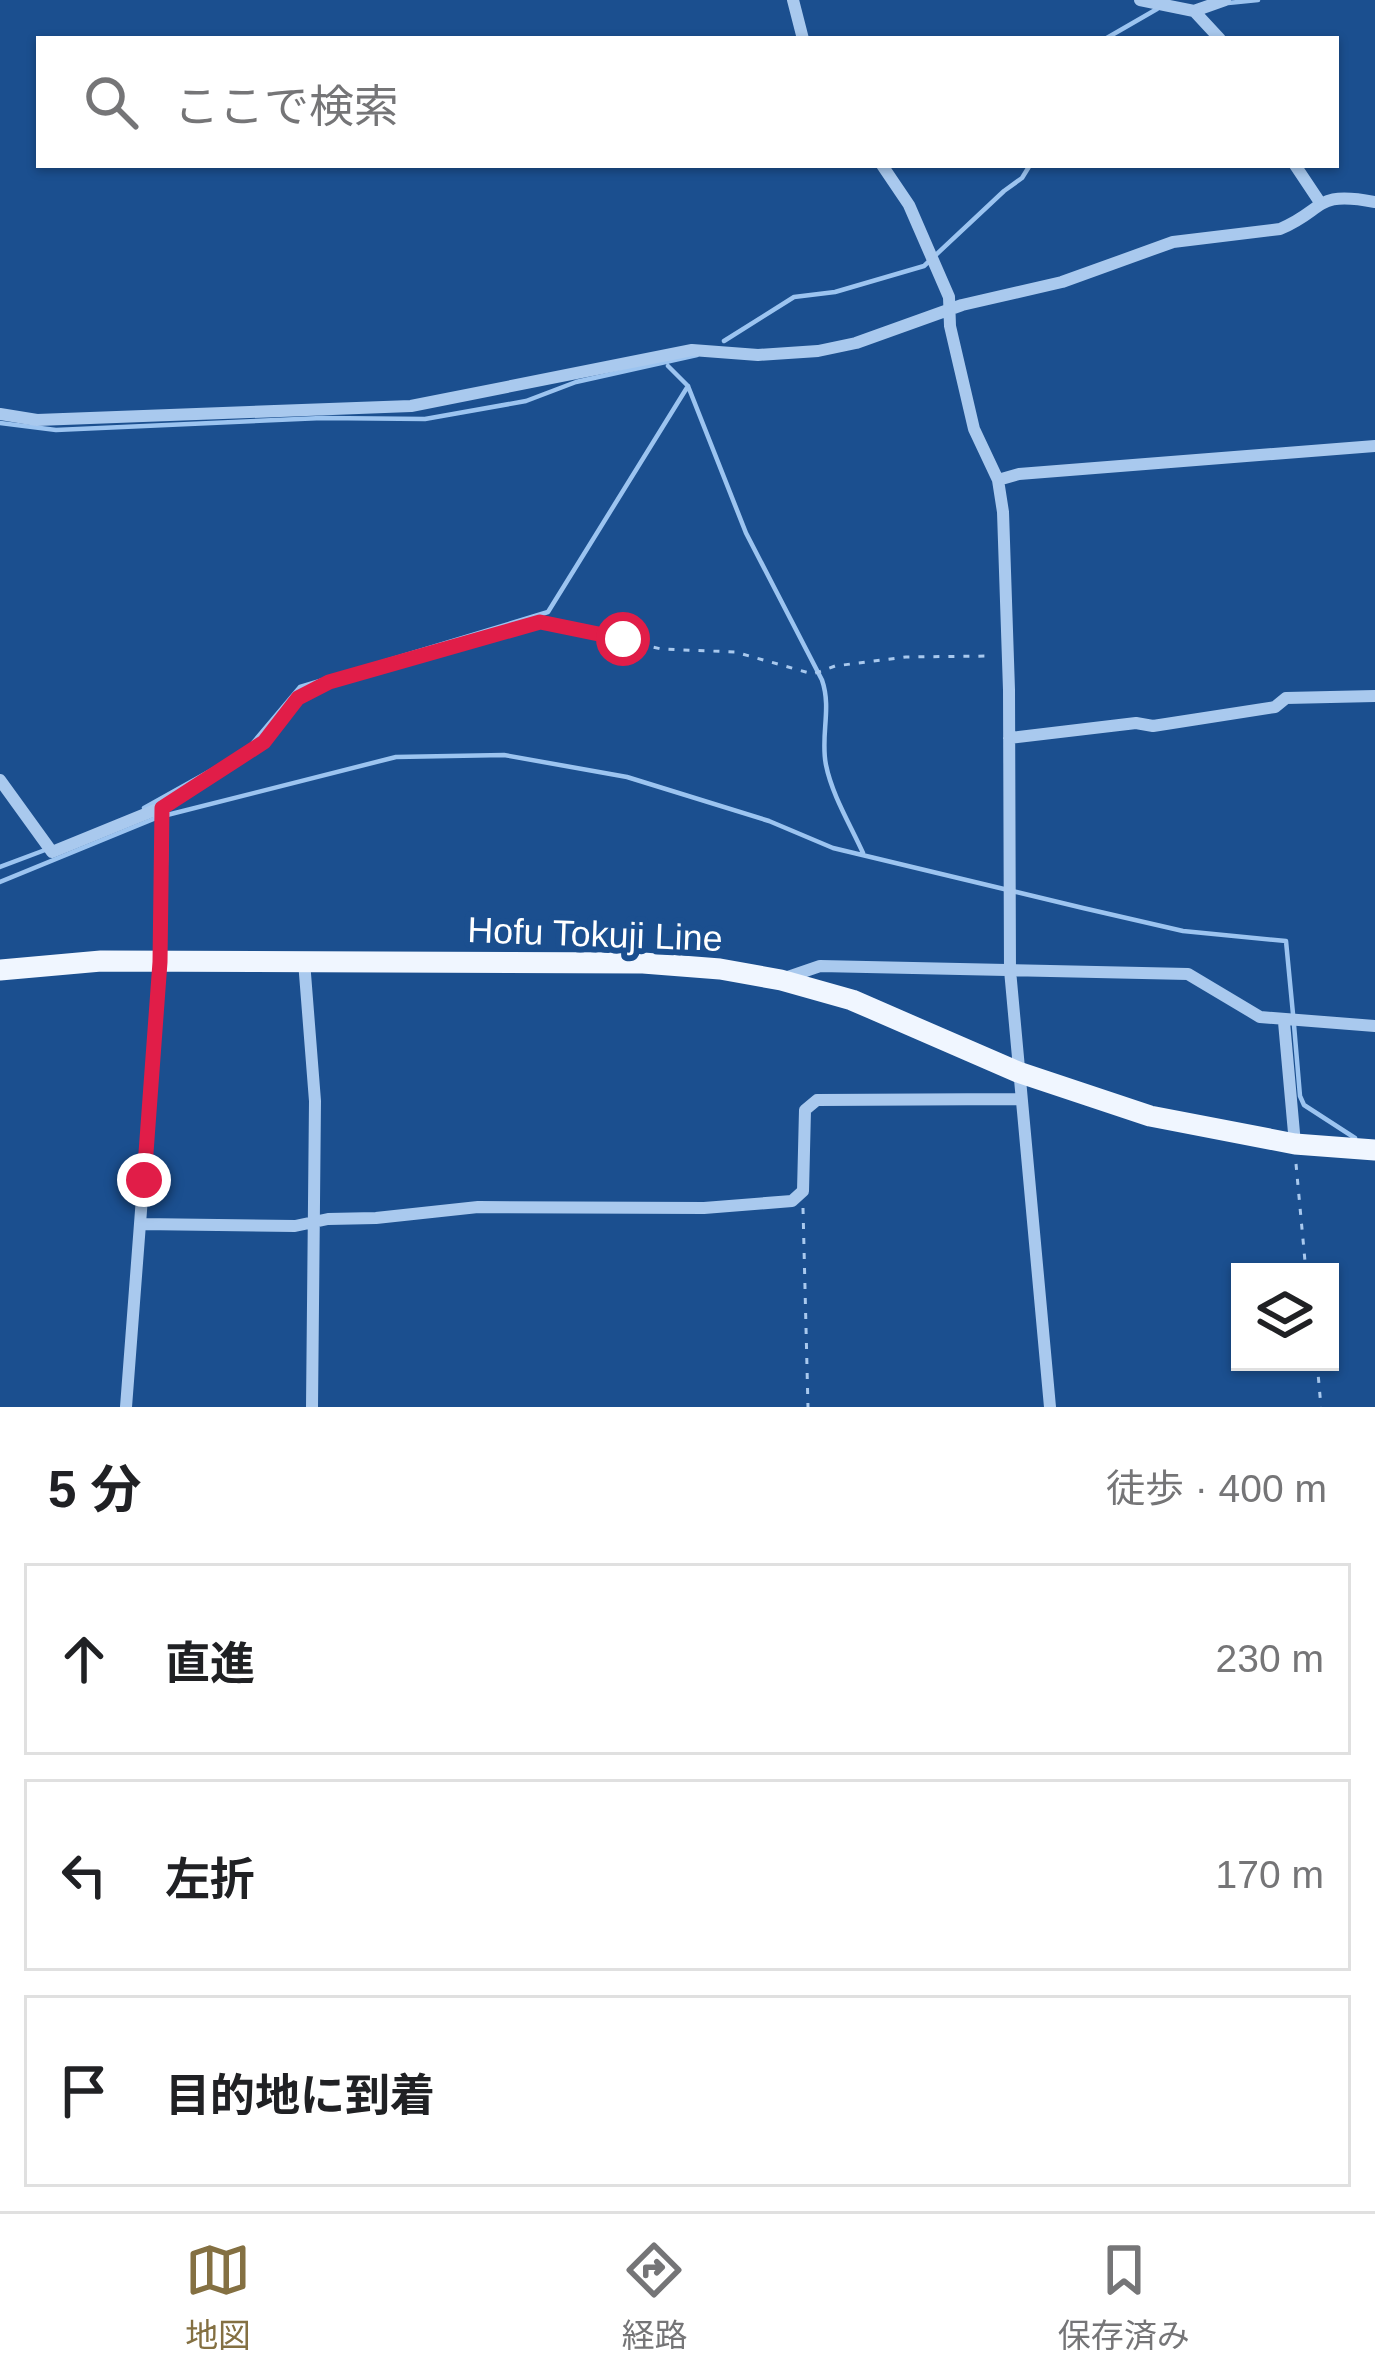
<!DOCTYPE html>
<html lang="ja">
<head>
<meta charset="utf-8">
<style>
  :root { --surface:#fff; --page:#f2f2f2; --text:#202124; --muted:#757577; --line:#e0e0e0; --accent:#847042 }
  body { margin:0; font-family:Arial,"Noto Sans JP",sans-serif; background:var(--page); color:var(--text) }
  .controls { position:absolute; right:36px; bottom:36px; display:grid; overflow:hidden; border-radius:0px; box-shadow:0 3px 9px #0004 }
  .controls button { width:108px; height:108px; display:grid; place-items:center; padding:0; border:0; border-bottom:3px solid var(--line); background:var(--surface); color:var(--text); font:60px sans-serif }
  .stop { position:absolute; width:36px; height:36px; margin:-27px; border:9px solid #e11d48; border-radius:50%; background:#fff }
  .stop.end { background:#e11d48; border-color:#fff; box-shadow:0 3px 12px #0008 }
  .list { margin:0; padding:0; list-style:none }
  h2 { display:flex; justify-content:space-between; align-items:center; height:156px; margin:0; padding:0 48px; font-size:51px }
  h2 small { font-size:39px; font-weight:400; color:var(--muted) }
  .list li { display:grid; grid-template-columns:78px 1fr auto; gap:36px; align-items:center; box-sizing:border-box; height:192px; margin:0 24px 24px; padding:0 24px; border:3px solid var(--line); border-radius:0px }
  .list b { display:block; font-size:45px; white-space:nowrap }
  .list em { font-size:39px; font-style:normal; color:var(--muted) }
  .icon { flex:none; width:66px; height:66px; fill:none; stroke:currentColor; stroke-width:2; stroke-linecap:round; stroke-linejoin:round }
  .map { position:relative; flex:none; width:1375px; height:1407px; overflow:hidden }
  .search { position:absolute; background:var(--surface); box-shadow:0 3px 9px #0004; left:36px; right:36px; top:36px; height:132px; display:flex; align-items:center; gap:30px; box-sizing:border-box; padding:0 42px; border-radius:0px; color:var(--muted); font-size:45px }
  .sheet { height:804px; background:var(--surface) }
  nav { display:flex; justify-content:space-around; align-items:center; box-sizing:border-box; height:168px; border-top:3px solid var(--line); background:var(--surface); font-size:33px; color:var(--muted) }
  nav a { display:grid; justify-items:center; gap:6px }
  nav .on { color:var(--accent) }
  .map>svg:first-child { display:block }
</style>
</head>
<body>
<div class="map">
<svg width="1375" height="1407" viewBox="0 0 1375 1407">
  <rect width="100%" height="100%" fill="#1b4f8f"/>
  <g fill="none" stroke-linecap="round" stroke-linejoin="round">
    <path stroke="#9cc4f0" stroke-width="4.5" d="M1228 3 1258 0
      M1105 39 1157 9
      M724 341 794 297 835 292 924 266 1004 191 1022 178 1030 165
      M668 366 688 386 746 533 822 680C832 709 820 736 826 765 832 795 851 826 863 853
      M0 423 56 430 322 418 425 419 526 401 576 382 697 355
      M144 808 246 751 300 687 548 612 688 386
      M167 815 396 757 504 755 627 777 769 821 833 848 1083 908 1183 931 1286 941 1293 1014
      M0 867 45 850
      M0 882 156 818
      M1294 1025 1300 1096 1304 1105 1355 1138"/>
    <path stroke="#a9c9ee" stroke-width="3" stroke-dasharray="6 9" stroke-linecap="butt" d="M169 803 264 741 308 689 540 621 661 649 735 652 813 674 835 666 906 657 992 656
      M1296 1164 1306 1272
      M803 1208 808 1407
      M1317 1362 1321 1407"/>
    <path stroke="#a9c9ee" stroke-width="12" d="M793 0 803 39
      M1140 0 1194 11 1220 39
      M1194 11 1225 0
      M882 165 909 205 949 297 950 326 974 429 998 480 1003 512 1009 690 1010 970 1050 1407
      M1295 165 1319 201
      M0 414 37 420 411 406 692 350 758 355 818 351 856 343 962 305 1062 282 1173 242 1280 229C1326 210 1313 190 1375 202
      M998 480 1019 474 1375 446
      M1009 738 1136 723 1153 726 1275 707 1286 698 1375 696
      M0 780 52 852 155 810 163 819 160 962 126 1407
      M304 961 315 1101 312 1407
      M785 978 820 966 1188 974 1260 1017 1375 1026
      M1284 1022 1295 1144
      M141 1224 295 1226 328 1219 376 1218 478 1207 704 1208 792 1201 803 1191 805 1110 817 1100 1019 1099"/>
    <path stroke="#f0f6ff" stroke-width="21" d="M0 970 101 961 643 963 720 969 781 980 852 1000 1018 1072 1150 1116 1295 1144 1375 1150"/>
  </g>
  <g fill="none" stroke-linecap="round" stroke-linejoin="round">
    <path stroke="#e11d48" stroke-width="15" d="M144 1180 160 962 162 808 264 742 298 698 329 682 540 622 623 639"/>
  </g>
  <g text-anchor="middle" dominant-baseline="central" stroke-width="12" stroke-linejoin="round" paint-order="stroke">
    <g font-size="36" fill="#fff" stroke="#1b4f8f">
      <text transform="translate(595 934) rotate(2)">Hofu Tokuji Line</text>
    </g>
  </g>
</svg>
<div class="controls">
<button><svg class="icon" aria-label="layers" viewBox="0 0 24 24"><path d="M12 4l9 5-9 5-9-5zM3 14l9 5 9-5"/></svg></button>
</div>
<div class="stop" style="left:623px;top:639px"></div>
<div class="stop end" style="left:144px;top:1180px"></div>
<div class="search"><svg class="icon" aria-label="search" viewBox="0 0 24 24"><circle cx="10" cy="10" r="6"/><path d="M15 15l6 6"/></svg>ここで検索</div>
</div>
<section class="sheet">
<h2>5 分<small>徒歩 · 400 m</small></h2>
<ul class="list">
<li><svg class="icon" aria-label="ahead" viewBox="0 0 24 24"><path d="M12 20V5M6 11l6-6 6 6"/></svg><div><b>直進</b></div><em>230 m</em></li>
<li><svg class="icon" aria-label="left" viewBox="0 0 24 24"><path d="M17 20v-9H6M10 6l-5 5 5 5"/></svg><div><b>左折</b></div><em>170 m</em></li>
<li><svg class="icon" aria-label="arrive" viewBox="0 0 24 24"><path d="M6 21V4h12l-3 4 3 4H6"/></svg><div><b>目的地に到着</b></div></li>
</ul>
</section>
<nav>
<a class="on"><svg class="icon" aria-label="map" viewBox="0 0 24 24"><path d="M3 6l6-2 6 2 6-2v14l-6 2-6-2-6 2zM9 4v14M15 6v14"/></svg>地図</a>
<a><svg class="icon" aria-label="directions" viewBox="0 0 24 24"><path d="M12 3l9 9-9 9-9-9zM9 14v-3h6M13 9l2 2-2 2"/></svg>経路</a>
<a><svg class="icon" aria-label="saved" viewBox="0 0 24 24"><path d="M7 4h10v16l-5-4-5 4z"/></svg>保存済み</a>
</nav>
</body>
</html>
